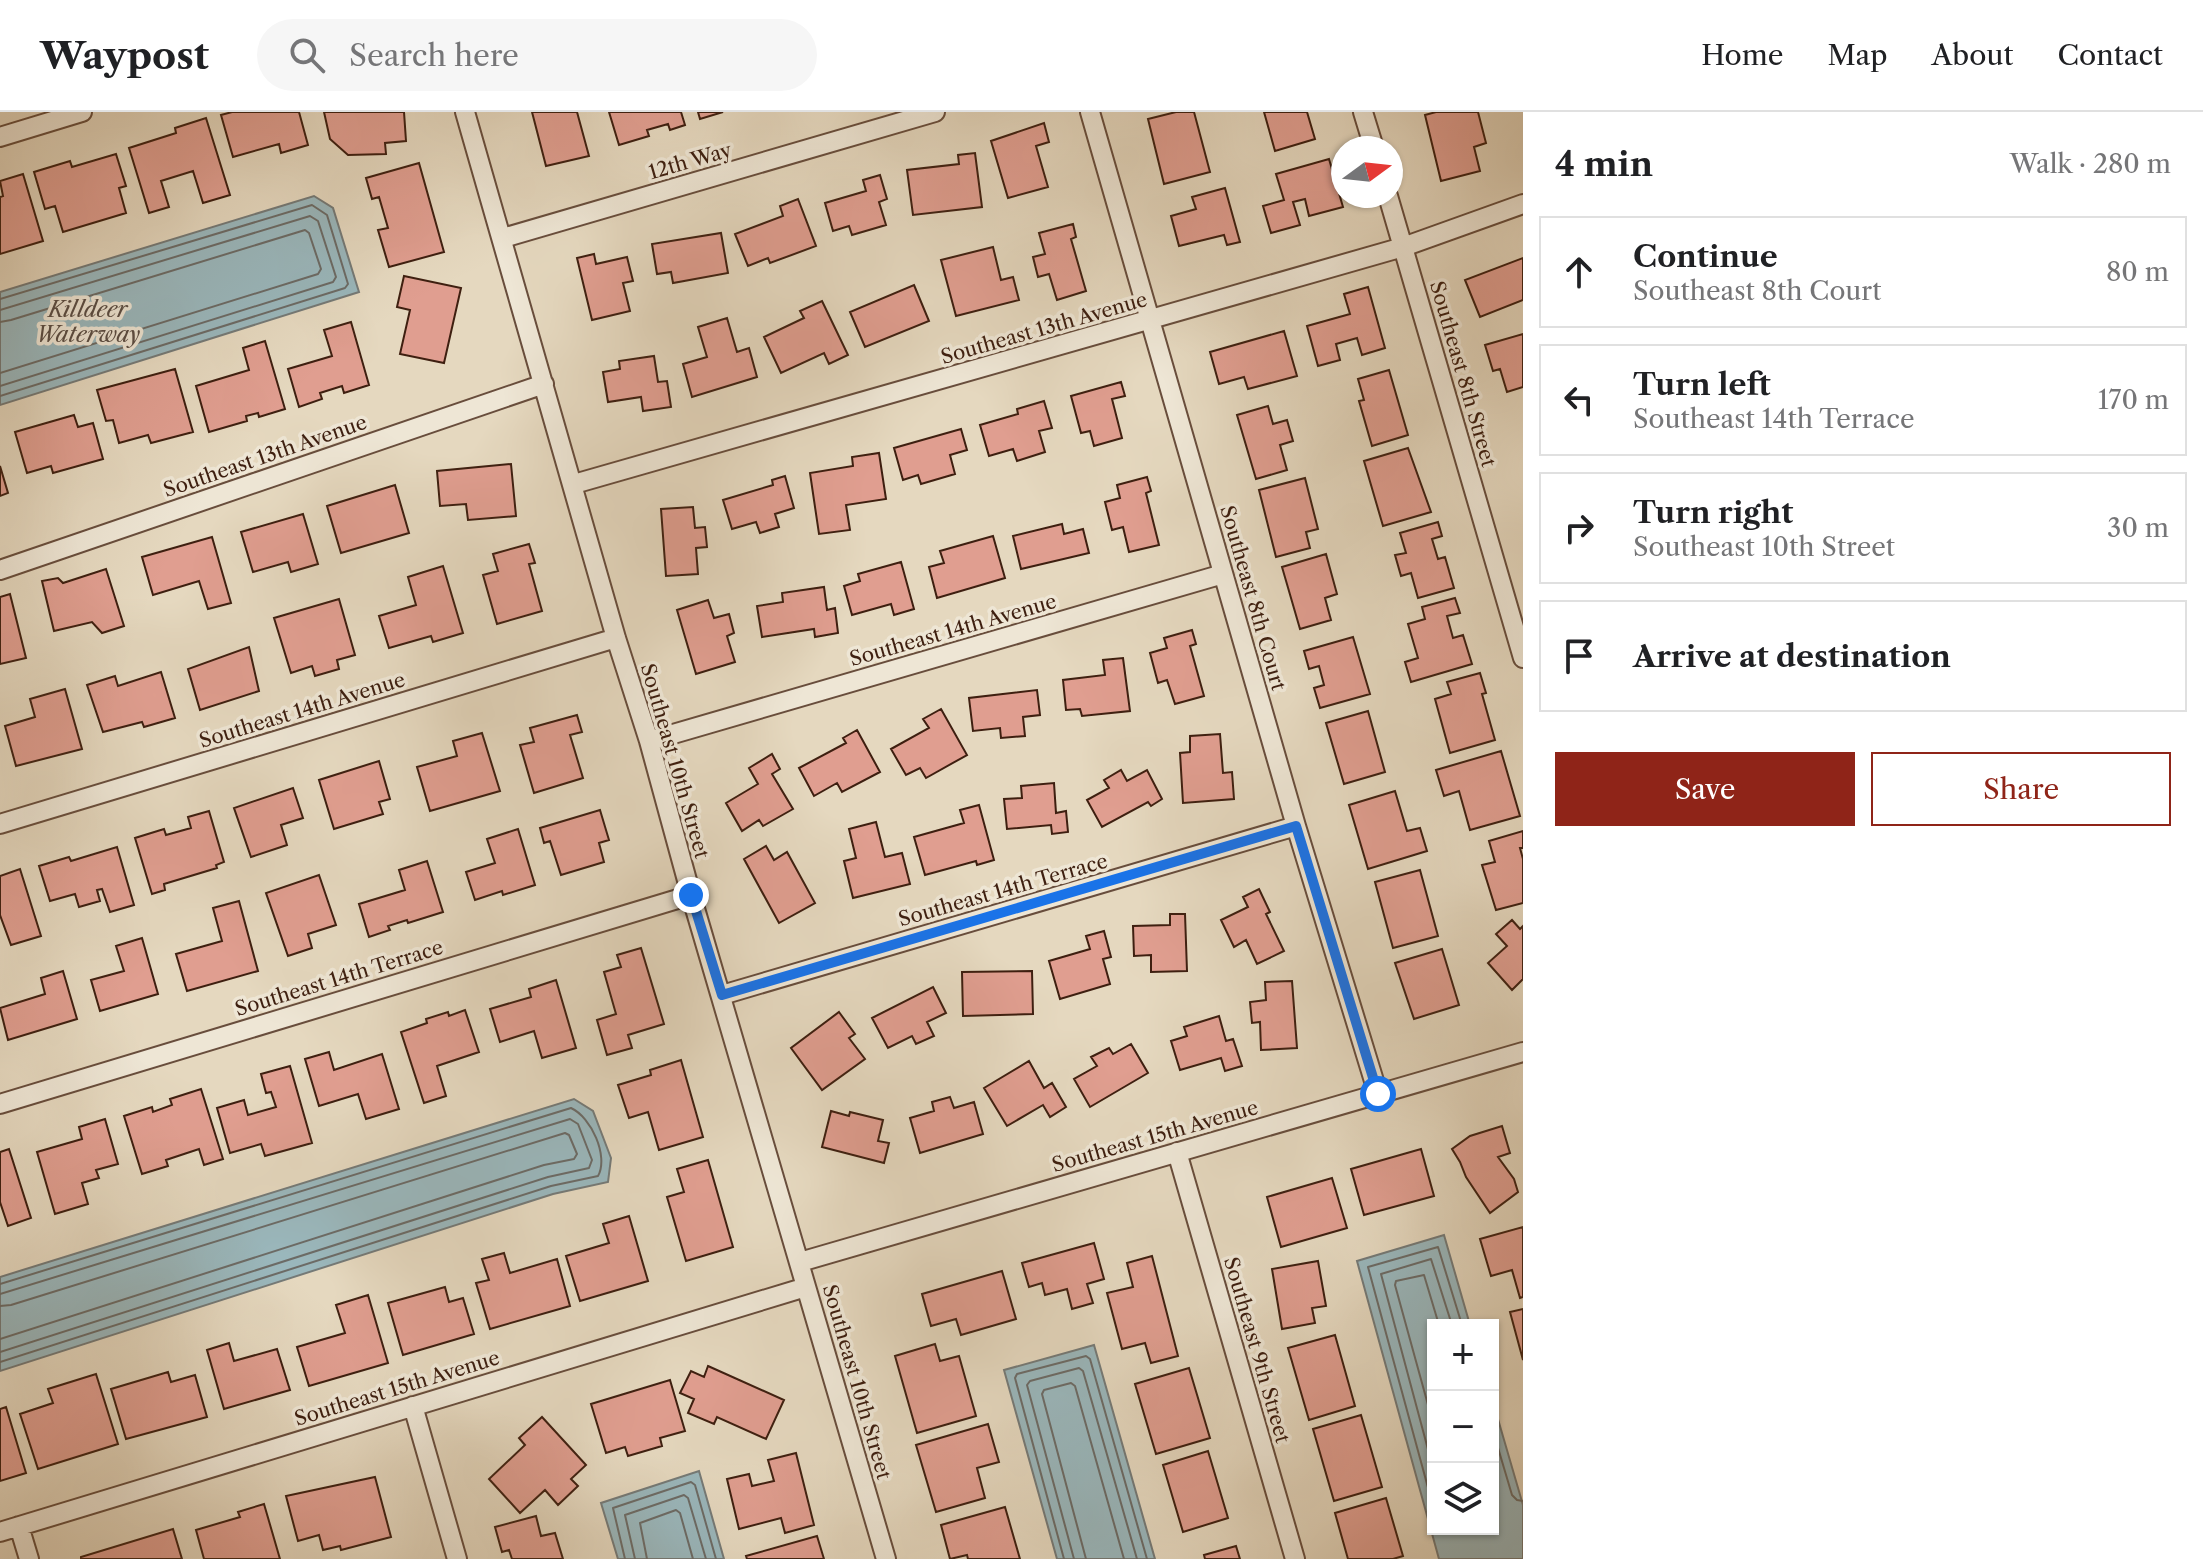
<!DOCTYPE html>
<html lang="en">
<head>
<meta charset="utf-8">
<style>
  :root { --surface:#fff; --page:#f6f6f6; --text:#202124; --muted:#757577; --line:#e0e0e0; --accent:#8f2418 }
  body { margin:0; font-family:"Libre Caslon Text",serif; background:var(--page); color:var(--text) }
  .controls { position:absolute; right:24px; bottom:24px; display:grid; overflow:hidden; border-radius:0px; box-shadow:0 2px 6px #0004 }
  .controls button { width:72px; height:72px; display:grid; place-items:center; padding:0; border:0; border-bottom:2px solid var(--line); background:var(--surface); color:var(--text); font:40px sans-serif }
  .compass { position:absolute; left:1331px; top:24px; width:72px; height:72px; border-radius:50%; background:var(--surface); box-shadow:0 2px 6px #0004; rotate:75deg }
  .stop { position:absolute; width:24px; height:24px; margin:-18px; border:6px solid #1a73e8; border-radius:50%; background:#fff }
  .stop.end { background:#1a73e8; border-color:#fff; box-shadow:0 2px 8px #0008 }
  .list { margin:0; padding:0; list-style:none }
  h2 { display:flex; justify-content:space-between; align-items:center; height:104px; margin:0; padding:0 32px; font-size:34px }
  h2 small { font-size:26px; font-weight:400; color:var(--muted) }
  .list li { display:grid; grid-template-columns:52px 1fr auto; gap:24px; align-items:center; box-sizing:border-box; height:112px; margin:0 16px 16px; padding:0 16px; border:2px solid var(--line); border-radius:0px }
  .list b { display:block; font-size:30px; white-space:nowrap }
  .list p { margin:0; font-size:26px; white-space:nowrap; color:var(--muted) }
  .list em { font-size:26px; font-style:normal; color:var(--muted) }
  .actions { display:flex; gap:16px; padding:24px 32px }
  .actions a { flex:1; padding:18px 0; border:2px solid var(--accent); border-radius:0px; text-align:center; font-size:28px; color:var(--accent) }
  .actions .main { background:var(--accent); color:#fff }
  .icon { flex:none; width:44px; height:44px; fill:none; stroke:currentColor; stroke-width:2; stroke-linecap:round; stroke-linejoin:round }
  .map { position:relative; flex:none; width:1523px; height:1447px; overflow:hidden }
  header { display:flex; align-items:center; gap:48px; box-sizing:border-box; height:112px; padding:0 40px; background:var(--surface); border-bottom:2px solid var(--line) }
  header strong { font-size:38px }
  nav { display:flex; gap:44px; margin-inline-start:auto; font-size:28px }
  .search { width:560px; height:72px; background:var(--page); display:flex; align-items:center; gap:20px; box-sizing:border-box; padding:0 28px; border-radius:44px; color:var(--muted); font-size:30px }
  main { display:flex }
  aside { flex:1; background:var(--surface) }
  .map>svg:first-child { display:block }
</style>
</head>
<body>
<header>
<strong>Waypost</strong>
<div class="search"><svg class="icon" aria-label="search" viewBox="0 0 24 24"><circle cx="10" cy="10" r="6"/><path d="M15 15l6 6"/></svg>Search here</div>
<nav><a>Home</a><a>Map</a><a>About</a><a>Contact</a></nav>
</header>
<main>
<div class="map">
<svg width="1523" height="1447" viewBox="0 0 1523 1447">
  <rect width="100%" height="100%" fill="#e5d8bf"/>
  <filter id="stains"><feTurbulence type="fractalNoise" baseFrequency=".0025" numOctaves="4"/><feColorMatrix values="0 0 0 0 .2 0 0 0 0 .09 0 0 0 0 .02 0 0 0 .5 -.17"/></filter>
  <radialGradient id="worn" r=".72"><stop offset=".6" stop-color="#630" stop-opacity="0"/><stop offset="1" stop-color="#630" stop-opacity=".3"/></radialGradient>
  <path fill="#9ab7bc" stroke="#757a77" stroke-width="2" d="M314 84 333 96 359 180 0 293V180Z
    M574 987 593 999 611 1046 608 1070 553 1082 0 1259V1165Z
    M1444 1123 1470 1213H1433V1417H1493V1290L1523 1393V1447H1439L1357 1149Z
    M1094 1233 1155 1447H1057L1004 1258Z
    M699 1359 724 1447H618L601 1391Z"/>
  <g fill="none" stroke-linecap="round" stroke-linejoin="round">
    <path stroke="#6c6b66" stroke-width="2" d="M0 187 312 93 327 103 348 172 345 176 0 284
      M0 198 310 104 318 109 336 165 333 170 0 274
      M0 210 11 208 305 118 309 121 321 157 318 162 0 261
      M0 1172 571 996C591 1005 609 1044 598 1064L551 1074 0 1250
      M0 1182 570 1007 578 1012 592 1048 589 1056 548 1065 0 1240
      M0 1194 11 1193 565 1021 569 1023 577 1042 574 1047 544 1053 0 1227
      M1433 1311 1395 1173 1396 1169 1424 1163 1439 1213
      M1493 1319 1512 1383 1517 1388 1523 1389
      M1433 1356 1381 1162 1431 1147 1452 1213
      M1433 1394 1368 1155 1438 1135 1462 1213
      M625 1447 613 1396 691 1370 695 1373 716 1447
      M635 1447 625 1403 684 1383 688 1386 706 1447
      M647 1447 640 1411 676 1398 680 1401 693 1447
      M1064 1447 1015 1266 1017 1262 1086 1244 1090 1247 1147 1447
      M1074 1447 1027 1273 1030 1269 1079 1256 1083 1259 1137 1447
      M1086 1447 1042 1282 1044 1278 1071 1271 1075 1274 1124 1447"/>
  </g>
  <path fill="#e09e90" stroke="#3e1f10" stroke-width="2" d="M232 0H299L308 33 281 41 279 32 233 45 221 3Z
    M324 0H404L406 29 385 31 386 42 348 43 330 27Z
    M532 0H577L589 44 546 54Z
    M609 0H681L685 13 670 18 668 12 647 18 649 24 619 33Z
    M698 0H723L700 7Z
    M1176 0H1194L1210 60 1164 72 1148 7Z
    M1264 0H1307L1315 27 1275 39Z
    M1436 0H1478L1486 31 1474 35 1480 59 1441 69 1425 3Z
    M206 6 230 83 203 91 193 59 161 69 169 95 149 101 129 36 176 21 175 16Z
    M1044 11 1049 30 1036 34 1048 75 1008 86 991 29Z
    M975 41 982 95 913 103 907 58 959 52 958 43Z
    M116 42 126 74 119 76 126 101 63 120 55 94 45 97 34 60 70 49 72 55Z
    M1329 47 1343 95 1309 104 1305 87 1293 90 1300 113 1271 121 1263 94 1284 88 1276 62Z
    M419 51 444 140 389 155 378 118 388 116 379 85 372 87 366 66Z
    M23 62 43 129 0 142V85L3 84 0 69Z
    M880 63 887 87 879 90 886 113 852 123 849 114 833 119 825 91 866 79 863 68Z
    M1225 76 1240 130 1227 133 1224 123 1179 134 1171 104 1196 97 1192 85Z
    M798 87 816 134 770 151 768 146 748 154 735 122 783 104 780 94Z
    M1073 112 1076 125 1071 127 1086 179 1057 188 1049 162 1038 165 1033 145 1045 142 1039 121Z
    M721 121 728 161 673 171 671 160 657 162 652 132Z
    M993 135 1001 168 1013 165 1019 188 956 204 941 148Z
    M594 142 596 152 627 145 633 169 623 171 630 199 592 208 577 146Z
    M1523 146V188L1480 205 1465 168Z
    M404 164 461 176 444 251 400 242 410 198 397 195Z
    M914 173 929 209 865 235 850 200Z
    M1368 175 1385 236 1362 243 1357 226 1336 232 1340 248 1318 254 1307 214 1350 202 1344 182Z
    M822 189 848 243 829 252 824 241 781 261 764 225 804 206 800 199Z
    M727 206 737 240 749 236 757 265 692 285 683 252 707 245 698 215Z
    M351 210 369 273 344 281 342 274 320 281 322 287 299 295 288 257 332 244 324 218Z
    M1284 219 1297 264 1248 277 1244 265 1219 272 1210 240Z
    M1523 222V275L1507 280 1500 257 1493 259 1485 233Z
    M265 229 285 297 259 305 258 301 246 304 247 309 209 320 196 274 249 258 243 236Z
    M654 244 658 270 667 269 671 295 643 299 641 285 608 290 603 260 620 257 619 249Z
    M175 257 193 320 151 331 148 323 119 331 113 308 106 309 97 278Z
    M1389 258 1408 323 1372 334 1359 289 1364 288 1358 267Z
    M1121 270 1125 284 1112 287 1122 326 1094 334 1090 319 1081 321 1071 284Z
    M1044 289 1052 316 1039 319 1045 340 1017 349 1013 337 989 344 980 313 1018 302 1017 297Z
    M1268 294 1273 312 1287 308 1293 329 1280 333 1287 358 1256 367 1237 303Z
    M74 303 78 315 93 311 103 347 53 361 51 354 27 361 15 320Z
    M961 317 967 338 950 343 955 362 921 372 918 363 903 368 894 336Z
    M1408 336 1431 400 1383 414 1364 349Z
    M879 341 886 387 846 393 850 418 819 422 810 361 853 354 852 345Z
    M511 352 516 404 468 408 466 392 440 394 437 359Z
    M0 354 8 381 0 384Z
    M785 364 794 396 775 402 779 415 760 421 756 410 732 417 723 388 773 373 772 368Z
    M1147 365 1151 379 1146 381 1159 433 1129 440 1123 415 1112 418 1105 390 1120 386 1117 373Z
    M1305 366 1318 417 1306 420 1310 436 1276 445 1259 378Z
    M395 373 409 421 341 441 327 394Z
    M693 395 695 416 705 415 707 435 696 436 698 462 666 464 661 397Z
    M303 402 318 452 291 460 288 450 253 460 241 420Z
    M1438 410 1442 424 1432 427 1438 447 1445 445 1454 476 1418 486 1411 461 1401 464 1395 443 1406 441 1400 421Z
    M1062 412 1064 422 1083 417 1089 441 1021 457 1013 424Z
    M993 424 1005 466 937 486 929 455 944 451 940 439Z
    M212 425 231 491 208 497 199 469 153 483 142 445Z
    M529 432 535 451 529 452 542 499 497 512 483 463 498 459 493 442Z
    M1326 442 1337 482 1325 486 1331 508 1300 517 1282 455Z
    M901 450 914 497 894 503 891 492 852 503 844 474 860 469 858 462Z
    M443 454 463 521 433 530 431 524 389 536 379 504 416 493 408 465Z
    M106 457 124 514 102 521 92 510 54 519 42 469 58 466 63 471Z
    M824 475 827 498 835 496 838 521 815 525 814 517 762 525 757 494 783 490 782 481Z
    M10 482 26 546 0 552V485Z
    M1455 486 1460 501 1447 504 1453 526 1463 523 1472 552 1411 570 1405 550 1418 546 1408 512 1425 507 1422 495Z
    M339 487 355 543 337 548 339 557 315 564 312 554 291 561 274 506Z
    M708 488 714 506 729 502 734 521 727 524 735 550 696 562 677 498Z
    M1192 518 1196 532 1190 534 1204 584 1175 592 1167 568 1158 571 1150 541 1167 536 1164 526Z
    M1353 525 1370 582 1320 596 1314 576 1324 573 1319 554 1309 557 1304 539Z
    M249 535 259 579 200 598 188 557Z
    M1123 546 1130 599 1082 604 1080 597 1066 598 1063 568 1105 563 1103 548Z
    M161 560 175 606 144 615 142 610 103 620 87 573 115 564 118 574Z
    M1480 561 1486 581 1482 582 1495 628 1450 641 1435 587 1451 582 1447 570Z
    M65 577 82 637 16 654 5 614 35 605 30 587Z
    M1037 578 1040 603 1023 605 1025 624 1001 626 1000 616 973 619 969 586Z
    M941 597 967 643 926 666 920 656 906 663 891 637 929 616 923 607Z
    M1368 599 1385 660 1344 672 1326 611Z
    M577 603 582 620 570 623 583 666 534 681 520 633 534 630 530 616Z
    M857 618 880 660 842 680 837 671 814 684 799 656 846 631 843 626Z
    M482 621 500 679 430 699 417 655 457 644 453 629Z
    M1220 622 1223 661 1232 660 1234 687 1183 691 1180 641 1190 640V624Z
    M1501 639 1520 704 1470 718 1459 679 1444 684 1436 658Z
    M772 642 780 657 772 662 793 697 763 714 759 708 742 719 726 691 758 672 749 656Z
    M379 649 390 687 379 690 383 702 334 717 319 668Z
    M1121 658 1127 669 1147 658 1162 687 1151 694 1148 690 1102 715 1087 688 1109 676 1104 668Z
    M1054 671 1056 701 1066 699 1068 720 1052 722 1051 713 1007 717 1004 687 1022 686 1021 674Z
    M293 676 303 706 281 713 287 733 251 745 234 696Z
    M1395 679 1407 719 1420 716 1427 739 1368 757 1349 693Z
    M979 693 994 748 977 753 976 749 925 763 914 725 964 711 960 698Z
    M600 698 609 728 599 731 604 750 561 763 550 729 544 731 540 716Z
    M209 699 224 750 216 753 217 756 164 772 165 778 152 782 135 726 164 717 166 723 191 716 188 705Z
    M876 710 885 745 902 741 910 772 853 786 844 749 856 746 849 717Z
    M518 717 535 773 503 783 502 779 475 788 466 760 495 751 487 727Z
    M1523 719V736H1520L1523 747V791L1496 798 1482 753 1495 750 1489 729Z
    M766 734 774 748 787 740 815 791 779 811 744 747Z
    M117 735 134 793 110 800 102 777 97 778 100 789 79 795 75 782 50 789 39 754 69 745 71 749Z
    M427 749 443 800 408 811 407 808 388 814 390 818 369 825 359 792 405 778 399 758Z
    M20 757 41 824 11 833 0 803V764Z
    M1420 758 1438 824 1393 836 1375 770Z
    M319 763 336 813 308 822 312 836 288 844 266 781Z
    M1259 777 1270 800 1266 802 1284 839 1257 852 1246 828 1234 835 1221 808 1248 795 1243 785Z
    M239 789 258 859 187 879 176 842 222 829 213 796Z
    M1170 802H1185L1187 859 1151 860V843L1134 844 1133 814 1170 813Z
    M1512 808 1520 817 1523 814V867L1512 878 1488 851 1507 834 1496 822Z
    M1104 819 1111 845 1103 847 1110 872 1060 887 1049 849 1090 837 1086 824Z
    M142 826 158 882 100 899 91 868 124 859 116 834Z
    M641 836 664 912 628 923 632 936 607 943 597 908 616 902 604 860 621 855 617 843Z
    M1442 837 1459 893 1414 907 1395 851Z
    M63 859 77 907 8 928 0 896 45 882 41 866Z
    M1032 859 1033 902 963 904 962 860Z
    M556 868 576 936 542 946 534 919 500 930 490 897 531 885 529 877Z
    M1292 869 1297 936 1261 938 1260 910 1252 911 1250 890 1266 888 1265 870Z
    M933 875 946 901 927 910 934 924 916 932 912 924 888 936 872 906Z
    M465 898 479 940 437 954 446 984 424 991 401 920 427 911 426 907 448 900 449 904Z
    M839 900 855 922 849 926 865 947 822 978 791 936Z
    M1219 904 1226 929 1233 927 1242 954 1225 959 1221 946 1180 958 1171 929 1187 924 1184 915Z
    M1131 932 1148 961 1090 995 1074 967 1097 954 1091 945 1109 936 1113 942Z
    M329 940 334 958 382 942 399 997 366 1007 358 982 319 994 305 947Z
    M681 948 703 1025 659 1038 648 1000 629 1006 618 973 651 963 650 958Z
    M1029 949 1044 976 1052 971 1066 995 1050 1005 1043 993 1007 1014 984 976Z
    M290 954 312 1031 265 1044 261 1032 230 1041 217 996 244 988 248 1003 276 995 271 980 266 981 261 962Z
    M201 977 223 1047 204 1053 199 1037 166 1048 168 1054 142 1062 124 1004 152 995 153 1000 172 993 170 987Z
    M950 985 954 996 974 990 983 1022 920 1041 910 1006 934 999 932 990Z
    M831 999 849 1004 850 1000 883 1008 878 1029 889 1031 884 1051 822 1035Z
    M105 1007 118 1052 96 1058 99 1066 82 1071 88 1092 55 1102 37 1040 82 1027 79 1015Z
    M1502 1014 1510 1041 1498 1045 1514 1067 1518 1080 1490 1101 1466 1065 1460 1050 1452 1037 1470 1024Z
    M9 1037 31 1106 8 1114 0 1090V1040Z
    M1421 1037 1434 1084 1364 1103 1351 1057Z
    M708 1048 733 1135 686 1149 667 1085 684 1080 677 1057Z
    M1332 1066 1347 1116 1281 1135 1267 1085Z
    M629 1104 648 1169 580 1189 566 1144 609 1131 603 1112Z
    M1523 1115V1185L1520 1186 1512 1158 1491 1164 1480 1127Z
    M1094 1131 1104 1167 1087 1172 1093 1191 1072 1197 1067 1177 1045 1183 1042 1171 1029 1175 1022 1151Z
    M504 1141 510 1161 557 1147 570 1194 490 1217 476 1171 489 1168 482 1147Z
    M1152 1144 1178 1244 1151 1251 1145 1231 1122 1237 1107 1181 1133 1175 1127 1151Z
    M1318 1149 1326 1194 1312 1196 1315 1211 1282 1217 1272 1157Z
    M1002 1159 1016 1207 961 1223 956 1207 931 1214 922 1182Z
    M445 1175 449 1190 463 1186 474 1222 403 1243 388 1191Z
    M368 1183 388 1251 309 1274 297 1235 345 1221 336 1193Z
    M1523 1197V1248L1510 1200Z
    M1335 1223 1355 1294 1309 1308 1288 1236Z
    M229 1231 234 1249 277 1237 290 1278 224 1297 207 1238Z
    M935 1232 940 1249 959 1244 976 1304 917 1321 895 1244Z
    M708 1254 784 1288 766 1327 717 1305 714 1312 688 1301 694 1287 680 1281 691 1259 704 1265Z
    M1189 1256 1210 1326 1156 1342 1135 1272Z
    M168 1260 171 1270 195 1263 207 1305 126 1327 111 1277Z
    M96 1262 118 1332 38 1357 20 1302 53 1291 48 1277Z
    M670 1268 685 1319 660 1326 662 1334 628 1344 625 1335 606 1341 591 1292Z
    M6 1295 26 1361 0 1369V1297Z
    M1361 1303 1382 1375 1334 1389 1313 1317Z
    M542 1305 586 1353 571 1367 578 1374 558 1393 545 1378 520 1401 489 1367 525 1333 519 1326Z
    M988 1312 999 1350 977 1356 985 1386 936 1400 916 1333Z
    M1208 1339 1228 1406 1183 1420 1163 1353Z
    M796 1341 814 1413 785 1421 781 1406 739 1417 727 1367 749 1362 752 1374 774 1369 768 1348Z
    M375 1365 391 1425 341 1438 340 1434 323 1438 319 1423 298 1429 286 1384Z
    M1386 1386 1403 1444 1393 1447H1348L1335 1401Z
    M264 1392 280 1447H204L196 1418 240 1405 238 1400Z
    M1005 1395 1020 1447H968L967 1443 950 1447 941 1413Z
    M536 1404 541 1424 555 1421 563 1447H512L509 1438 502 1440 495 1415Z
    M173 1417 182 1447H81V1445Z
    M817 1424 824 1447H747L746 1444Z
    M1236 1434 1240 1447H1205L1204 1443Z"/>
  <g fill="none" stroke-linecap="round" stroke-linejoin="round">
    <g stroke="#684d3c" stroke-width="22">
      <path id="street" d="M465 0 616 526 649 629 691 783 886 1447
        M1090 0 1296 714 1378 982
        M1363 0 1374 36
        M0 25 82 0
        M1388 84 1523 546
        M503 126 935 0
        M574 372 1403 135 1523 92
        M0 458 544 272
        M649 629 1223 462
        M0 712 616 526
        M722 883 1296 714
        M0 992 691 783
        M1177 1040 1295 1447
        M800 1150 1523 940
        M413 1294 457 1447
        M19 1414 29 1447
        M0 1420 806 1175"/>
    </g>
    <use href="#street" stroke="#eee6d5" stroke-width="18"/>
  </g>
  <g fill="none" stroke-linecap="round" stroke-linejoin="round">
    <path stroke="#1a73e8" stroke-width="10" d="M691 783 722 883 1296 714 1378 982"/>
  </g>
  <g text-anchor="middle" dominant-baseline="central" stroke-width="7" stroke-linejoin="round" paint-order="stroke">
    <g font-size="20" fill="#3e1f10" stroke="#eee6d5">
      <text transform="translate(690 49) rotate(-16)">12th Way</text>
      <text transform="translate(1044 216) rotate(-16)">Southeast 13th Avenue</text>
      <text transform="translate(1463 262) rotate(74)">Southeast 8th Street</text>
      <text transform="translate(265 344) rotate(-19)">Southeast 13th Avenue</text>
      <text transform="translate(1253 486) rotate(74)">Southeast 8th Court</text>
      <text transform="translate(953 518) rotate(-16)">Southeast 14th Avenue</text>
      <text transform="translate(302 598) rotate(-17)">Southeast 14th Avenue</text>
      <text transform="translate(675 649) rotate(74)">Southeast 10th Street</text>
      <text transform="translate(1003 778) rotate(-16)">Southeast 14th Terrace</text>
      <text transform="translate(339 866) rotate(-17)">Southeast 14th Terrace</text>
      <text transform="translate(1155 1024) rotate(-16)">Southeast 15th Avenue</text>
      <text transform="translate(1257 1238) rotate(74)">Southeast 9th Street</text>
      <text transform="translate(857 1270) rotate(74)">Southeast 10th Street</text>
      <text transform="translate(397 1276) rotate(-17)">Southeast 15th Avenue</text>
    </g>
    <g font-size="22" font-style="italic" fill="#5a4d44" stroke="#eee6d5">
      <text x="88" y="197">Killdeer<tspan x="88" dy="25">Waterway</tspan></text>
    </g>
  </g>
  <rect width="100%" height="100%" filter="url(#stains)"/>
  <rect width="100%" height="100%" fill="url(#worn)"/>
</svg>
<div class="controls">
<button>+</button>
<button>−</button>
<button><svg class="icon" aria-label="layers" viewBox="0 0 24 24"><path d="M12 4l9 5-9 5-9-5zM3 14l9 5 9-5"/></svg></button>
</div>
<svg class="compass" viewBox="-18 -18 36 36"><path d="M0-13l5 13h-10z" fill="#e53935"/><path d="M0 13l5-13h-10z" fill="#757577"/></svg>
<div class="stop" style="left:1378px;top:982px"></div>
<div class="stop end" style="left:691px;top:783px"></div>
</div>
<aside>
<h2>4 min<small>Walk · 280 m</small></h2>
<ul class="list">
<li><svg class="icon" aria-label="ahead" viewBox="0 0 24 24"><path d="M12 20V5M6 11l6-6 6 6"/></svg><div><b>Continue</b><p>Southeast 8th Court</p></div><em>80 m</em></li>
<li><svg class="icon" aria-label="left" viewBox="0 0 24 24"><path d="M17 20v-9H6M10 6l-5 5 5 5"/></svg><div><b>Turn left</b><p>Southeast 14th Terrace</p></div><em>170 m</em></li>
<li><svg class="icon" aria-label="right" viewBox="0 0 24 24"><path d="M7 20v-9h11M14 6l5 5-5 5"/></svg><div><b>Turn right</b><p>Southeast 10th Street</p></div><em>30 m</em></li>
<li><svg class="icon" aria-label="arrive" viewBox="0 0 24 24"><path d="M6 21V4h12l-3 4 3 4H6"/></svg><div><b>Arrive at destination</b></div></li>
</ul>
<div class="actions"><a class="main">Save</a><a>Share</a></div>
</aside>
</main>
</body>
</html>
